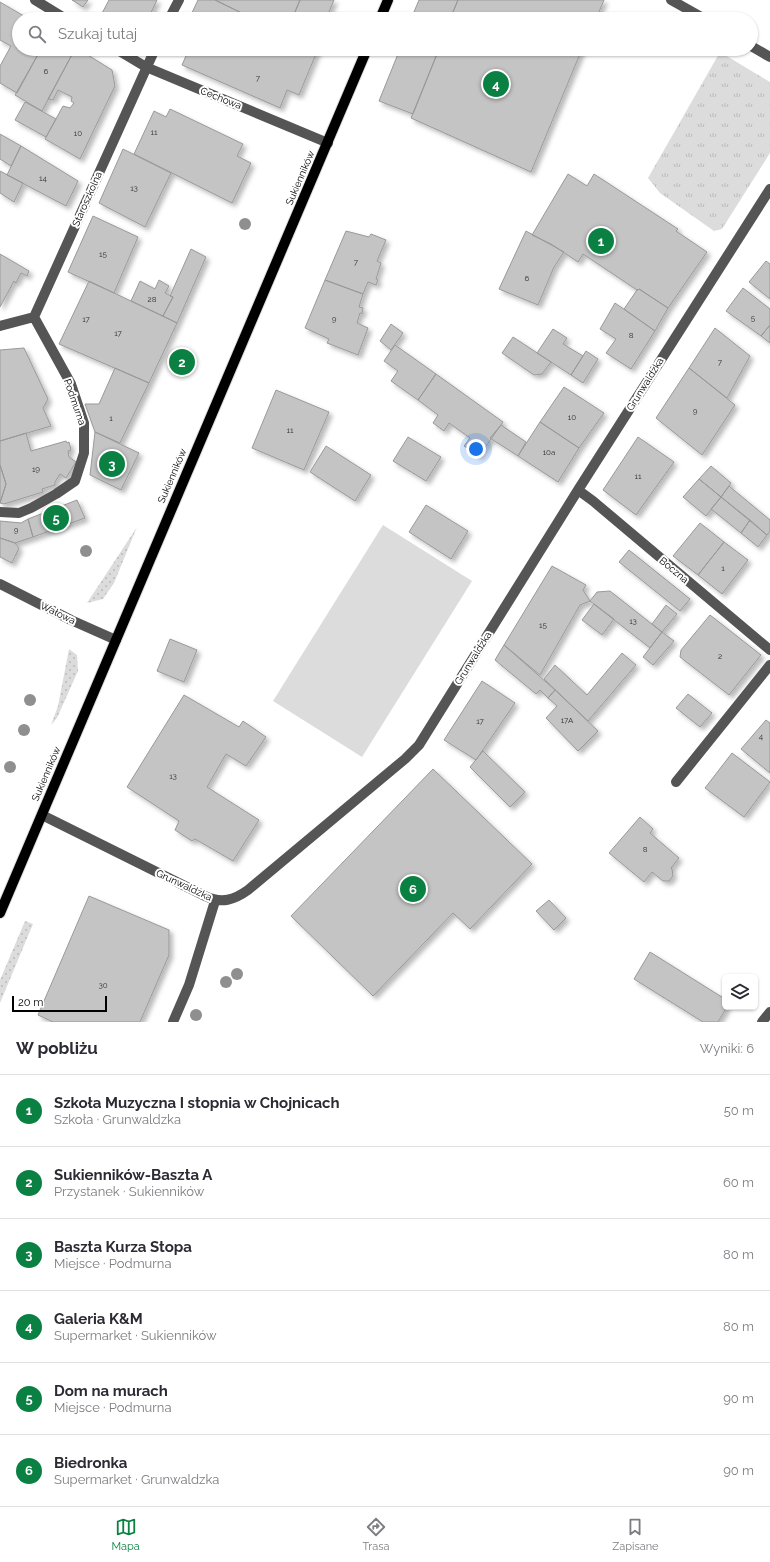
<!DOCTYPE html>
<html lang="pl">
<head>
<meta charset="utf-8">
<style>
  :root { --surface:#fff; --page:#f7f7f7; --text:#2b2b33; --muted:#7c7c81; --line:#e1e1e2; --accent:#0b8043 }
  body { margin:0; font-family:Raleway,sans-serif; background:var(--page); color:var(--text) }
  .controls { position:absolute; right:12px; bottom:12px; display:grid; overflow:hidden; border-radius:6px; box-shadow:0 1px 3px #0004 }
  .controls button { width:36px; height:36px; display:grid; place-items:center; padding:0; border:0; border-bottom:1px solid var(--line); background:var(--surface); color:var(--text); font:20px sans-serif }
  .scale { position:absolute; left:12px; bottom:10px; width:95px; box-sizing:border-box; padding-left:4px; border:2px solid #000; border-top:0; font-size:11px; line-height:14px; white-space:nowrap; color:#000; -webkit-text-stroke:3px #fff; paint-order:stroke }
  .you { position:absolute; left:476px; top:449px; width:14px; height:14px; margin:-10px; border:3px solid #fff; border-radius:50%; background:#1a73e8; box-shadow:0 0 0 6px #1a73e833 }
  .badge { display:grid; place-items:center; width:26px; height:26px; border-radius:50%; background:var(--accent); color:#fff; font-size:13px; font-weight:700 }
  .pin { position:absolute; translate:-50% -50%; border:2px solid #fff; box-shadow:0 1px 4px #0006 }
  .list { margin:0; padding:0; list-style:none }
  h2 { display:flex; justify-content:space-between; align-items:center; height:52px; margin:0; padding:0 16px; font-size:17px }
  h2 small { font-size:13px; font-weight:400; color:var(--muted) }
  .list li { display:grid; grid-template-columns:26px 1fr auto; gap:12px; align-items:center; box-sizing:border-box; height:72px; padding:0 16px; border-top:1px solid var(--line) }
  .list b { display:block; font-size:15px; white-space:nowrap }
  .list p { margin:0; font-size:13px; white-space:nowrap; color:var(--muted) }
  .list em { font-size:13px; font-style:normal; color:var(--muted) }
  .icon { flex:none; width:22px; height:22px; fill:none; stroke:currentColor; stroke-width:2; stroke-linecap:round; stroke-linejoin:round }
  .map { position:relative; flex:none; width:770px; height:1022px; overflow:hidden }
  .search { position:absolute; background:var(--surface); box-shadow:0 1px 3px #0004; left:12px; right:12px; top:12px; height:44px; display:flex; align-items:center; gap:10px; box-sizing:border-box; padding:0 14px; border-radius:22px; color:var(--muted); font-size:15px }
  .sheet { height:484px; background:var(--surface) }
  nav { display:flex; justify-content:space-around; align-items:center; box-sizing:border-box; height:56px; border-top:1px solid var(--line); background:var(--surface); font-size:11px; color:var(--muted) }
  nav a { display:grid; justify-items:center; gap:2px }
  nav .on { color:var(--accent) }
  .map>svg:first-child { display:block }
</style>
</head>
<body>
<div class="map">
<svg width="770" height="1022" viewBox="0 0 770 1022">
  <defs>
    <pattern id="grass-dots" width="8" height="8" patternUnits="userSpaceOnUse"><rect width="8" height="8" fill="#dcdcdc"/><path d="M2 2h.1M6 6h.1" fill="none" stroke="#bbb" stroke-width="1.8" stroke-linecap="round"/></pattern>
    <pattern id="park-tufts" width="24" height="20" patternUnits="userSpaceOnUse"><rect width="24" height="20" fill="#dcdcdc"/><path d="M3 7l-1-3M5 7V3M7 7l1-3M15 17l-1-3M17 17v-4M19 17l1-3" fill="none" stroke="#bbb"/></pattern>
    <filter id="shadow"><feDropShadow dx="3.5" dy="3.5" stdDeviation="2" flood-color="#0004"/></filter>
  </defs>
  <rect width="100%" height="100%" fill="#fff"/>
  <path fill="url(#grass-dots)" d="M137 527 114 583 103 599 87 603Z
    M69 649 77 655 78 671 57 718 51 725 58 706Z
    M25 921 33 924 0 1003V980Z"/>
  <path fill="url(#park-tufts)" d="M720 52 770 82V153L722 229 714 231 660 193 648 178Z"/>
  <path fill="#dcdcdc" d="M383 525 472 581 362 757 273 701Z"/>
  <path fill="#c4c4c4" stroke="#999" filter="url(#shadow)" d="M72 0H88L83 7Z
    M109 0H157L148 19H104L100 17Z
    M198 0H215L254 19H189Z
    M215 0H300L292 19H254Z
    M300 0H334L326 19H292Z
    M419 0H458L450 19H411Z
    M458 0H604L596 19H450Z
    M0 2 29 19H19V49H41L17 93 0 83V66L11 46 0 40Z
    M41 49H75L42 111 15 95Z
    M75 49H78L112 70 115 86 80 159 45 139 63 106 70 108 74 103 71 101 72 97 58 90 53 100 48 99Z
    M189 49H318L299 95 287 90 280 108 182 65Z
    M400 49H439L413 114 379 101Z
    M439 49H582L531 172 411 118Z
    M25 102 56 119 46 137 15 120Z
    M170 109 243 144 237 156 251 163 232 203 134 154 154 111 166 117Z
    M0 134 21 146 11 166 0 159Z
    M21 146 78 181 66 206 7 175Z
    M123 149 171 173 145 227 99 203Z
    M0 171 23 183 14 202 0 193Z
    M568 174 587 186 594 174 678 229 676 231 707 252 668 308 639 289 638 290H637L583 254 578 262 551 244 532 235Z
    M93 216 138 237 114 293 68 272Z
    M346 231 369 237 371 234 386 240 377 261 381 263 376 279 378 280 376 285 368 282 363 294 325 280Z
    M526 231 564 252 554 267 538 305 499 289Z
    M191 249 206 257 177 323 163 316 173 297 170 296Z
    M0 254 29 271 27 276 21 273 16 283 14 281 0 307Z
    M766 261 770 264V299L749 282Z
    M159 280 169 286 165 293 173 297 163 316 131 301 140 281 155 289Z
    M325 280 363 294 359 307 363 308 362 314 360 313 357 323 368 328 358 355 327 343 329 339 305 328Z
    M89 281 177 323 149 383 59 344Z
    M743 288 770 309V325L761 336 726 311Z
    M639 289 668 308 655 331 624 309 637 290H638Z
    M615 303 655 331 631 369 606 353 616 339 600 329Z
    M391 324 403 333 391 350 380 341Z
    M770 325V343L761 336Z
    M715 328 750 356 727 398 689 368Z
    M553 329 567 338 563 344 583 356 571 375 537 353Z
    M513 337 551 362 542 374 534 375 502 353Z
    M395 345 436 374 418 400 391 381 398 371 384 361Z
    M24 348 48 399 43 408 51 426 0 441V350Z
    M586 351 598 359 583 383 571 375Z
    M115 368 149 383 120 443 95 432 85 404H99Z
    M689 368 735 405 702 455 656 418Z
    M436 374 503 422 479 456 464 446 470 438 449 423 444 431 433 423 438 415 418 400Z
    M564 387 604 413 579 448 540 422Z
    M276 390 329 412 304 470 252 448Z
    M540 422 579 448 558 482 518 456Z
    M501 425 526 442 518 456 490 438Z
    M95 432 139 453 121 490 90 475Z
    M26 433 31 451 66 441 67 443 69 442 71 450 68 451 69 457 76 462 66 478 60 474 55 482V485L42 489 43 492 4 504 0 503 6 484 0 465V441Z
    M408 437 441 457 426 481 393 461Z
    M638 437 674 462 636 515 603 490Z
    M326 446 371 475 355 501 310 472Z
    M0 465 6 484 0 503Z
    M711 466 731 483 721 497 699 479Z
    M699 479 721 497 706 516 683 497Z
    M729 486 770 520V531L767 535 721 497Z
    M721 497 750 520 741 533 711 509Z
    M77 500 85 518 33 537 28 519Z
    M426 505 468 531 451 559 409 532Z
    M28 519 33 537 15 543 0 538V521L21 523Z
    M750 520 767 535 758 547 741 533Z
    M700 523 724 542 698 575 673 556Z
    M0 538 15 543 19 548 12 563 0 557Z
    M724 542 748 560 722 594 698 575Z
    M629 550 690 599 680 611 619 562Z
    M552 566 586 585 583 590 590 601 580 605 540 675 504 645Z
    M610 591 662 632 650 648 590 601 597 592Z
    M594 604 614 619 602 635 582 620Z
    M666 605 677 614 662 632 652 624Z
    M710 615 761 655 729 695 680 657 681 650Z
    M662 632 674 641 653 665 643 657Z
    M170 639 197 650 184 682 157 671Z
    M504 645 555 690 548 698 540 690 536 694 495 660Z
    M622 653 636 665 588 721 544 679 555 665 587 695Z
    M482 681 515 703 476 760 444 740Z
    M555 690 598 731 578 751 546 718 557 706 548 698Z
    M688 694 712 713 700 727 676 708Z
    M184 695 239 727 243 721 266 737 246 766 226 754 207 787 259 820 233 861 195 839 192 841 175 830 179 821 127 787Z
    M766 720 770 723V773L741 749Z
    M483 751 525 792 510 807 470 767Z
    M732 753 770 782 744 817 705 788Z
    M433 769 532 864 470 929 453 913 373 996 291 916Z
    M640 817 653 829 650 833 679 858 671 868 672 869 673 876 669 881H663L652 872 644 882 609 853Z
    M89 896 169 930V955L140 1022H53L38 1015Z
    M549 900 566 918 554 930 536 911Z
    M650 952 725 999V1007H727L718 1022H703L634 979Z"/>
  <g fill="none" stroke-linecap="round" stroke-linejoin="round">
    <g stroke="#dbdbdb" stroke-width="12">
      <path id="major" d="M380 19 388 0
        M0 913 367 49"/>
    </g>
    <path stroke="#555" stroke-width="10" d="M35 0 66 19
      M671 0 705 19
      M169 19 179 0
      M751 46 770 57
      M116 49 146 67 328 143
      M0 326 34 317 155 49
      M578 490 593 501 770 650
      M0 512 19 513 31 508 56 494 75 481 84 453V423L71 384 34 317
      M0 584 71 620 116 640
      M676 782 770 665
      M42 815 205 896C222 904 234 900 248 890L405 759 419 745 578 490 770 189
      M173 1022 189 985 215 901
      M762 1022 770 1012"/>
    <use href="#major" stroke="#000" stroke-width="10"/>
  </g>
  <g fill="#8f8f8f">
    <circle cx="245" cy="224" r="6"/>
    <circle cx="86" cy="551" r="6"/>
    <circle cx="30" cy="700" r="6"/>
    <circle cx="24" cy="730" r="6"/>
    <circle cx="10" cy="767" r="6"/>
    <circle cx="237" cy="974" r="6"/>
    <circle cx="226" cy="982" r="6"/>
    <circle cx="196" cy="1015" r="6"/>
  </g>
  <g text-anchor="middle" dominant-baseline="central" stroke-width="4" stroke-linejoin="round" paint-order="stroke">
    <g font-size="8" fill="#313131">
      <text x="46" y="71">6</text>
      <text x="258" y="78">7</text>
      <text x="154" y="132">11</text>
      <text x="78" y="133">10</text>
      <text x="43" y="178">14</text>
      <text x="134" y="188">13</text>
      <text x="103" y="254">15</text>
      <text x="356" y="262">7</text>
      <text x="527" y="278">6</text>
      <text x="152" y="299">28</text>
      <text x="753" y="318">5</text>
      <text x="86" y="319">17</text>
      <text x="334" y="319">9</text>
      <text x="118" y="333">17</text>
      <text x="631" y="335">8</text>
      <text x="720" y="362">7</text>
      <text x="695" y="411">9</text>
      <text x="572" y="417">10</text>
      <text x="111" y="418">1</text>
      <text x="290" y="430">11</text>
      <text x="549" y="452">10a</text>
      <text x="36" y="469">19</text>
      <text x="638" y="476">11</text>
      <text x="16" y="530">9</text>
      <text x="723" y="568">1</text>
      <text x="633" y="621">13</text>
      <text x="543" y="625">15</text>
      <text x="720" y="656">2</text>
      <text x="567" y="720">17A</text>
      <text x="480" y="721">17</text>
      <text x="761" y="736">4</text>
      <text x="173" y="776">13</text>
      <text x="645" y="849">8</text>
      <text x="103" y="985">30</text>
    </g>
    <g font-size="10" fill="#000" stroke="#fff">
      <text transform="translate(221 98) rotate(22)">Cechowa</text>
      <text transform="translate(300 178) rotate(-67)">Sukienników</text>
      <text transform="translate(87 199) rotate(-66)">Staroszkolna</text>
      <text transform="translate(645 384) rotate(-58)">Grunwaldzka</text>
      <text transform="translate(75 402) rotate(71)">Podmurna</text>
      <text transform="translate(172 476) rotate(-67)">Sukienników</text>
      <text transform="translate(674 570) rotate(40)">Boczna</text>
      <text transform="translate(58 613) rotate(26)">Wałowa</text>
      <text transform="translate(473 658) rotate(-58)">Grunwaldzka</text>
      <text transform="translate(46 774) rotate(-67)">Sukienników</text>
      <text transform="translate(184 885) rotate(25)">Grunwaldzka</text>
    </g>
  </g>
</svg>
<div class="controls">
<button><svg class="icon" aria-label="layers" viewBox="0 0 24 24"><path d="M12 4l9 5-9 5-9-5zM3 14l9 5 9-5"/></svg></button>
</div>
<div class="scale">20 m</div>
<div class="you"></div>
<div class="pin badge" style="left:601px;top:241px">1</div>
<div class="pin badge" style="left:182px;top:362px">2</div>
<div class="pin badge" style="left:112px;top:464px">3</div>
<div class="pin badge" style="left:496px;top:84px">4</div>
<div class="pin badge" style="left:56px;top:518px">5</div>
<div class="pin badge" style="left:413px;top:889px">6</div>
<div class="search"><svg class="icon" aria-label="search" viewBox="0 0 24 24"><circle cx="10" cy="10" r="6"/><path d="M15 15l6 6"/></svg>Szukaj tutaj</div>
</div>
<section class="sheet">
<h2>W pobliżu<small>Wyniki: 6</small></h2>
<ul class="list">
<li><span class="badge">1</span><div><b>Szkoła Muzyczna I stopnia w Chojnicach</b><p>Szkoła · Grunwaldzka</p></div><em>50 m</em></li>
<li><span class="badge">2</span><div><b>Sukienników-Baszta A</b><p>Przystanek · Sukienników</p></div><em>60 m</em></li>
<li><span class="badge">3</span><div><b>Baszta Kurza Stopa</b><p>Miejsce · Podmurna</p></div><em>80 m</em></li>
<li><span class="badge">4</span><div><b>Galeria K&amp;M</b><p>Supermarket · Sukienników</p></div><em>80 m</em></li>
<li><span class="badge">5</span><div><b>Dom na murach</b><p>Miejsce · Podmurna</p></div><em>90 m</em></li>
<li><span class="badge">6</span><div><b>Biedronka</b><p>Supermarket · Grunwaldzka</p></div><em>90 m</em></li>
</ul>
</section>
<nav>
<a class="on"><svg class="icon" aria-label="map" viewBox="0 0 24 24"><path d="M3 6l6-2 6 2 6-2v14l-6 2-6-2-6 2zM9 4v14M15 6v14"/></svg>Mapa</a>
<a><svg class="icon" aria-label="directions" viewBox="0 0 24 24"><path d="M12 3l9 9-9 9-9-9zM9 14v-3h6M13 9l2 2-2 2"/></svg>Trasa</a>
<a><svg class="icon" aria-label="saved" viewBox="0 0 24 24"><path d="M7 4h10v16l-5-4-5 4z"/></svg>Zapisane</a>
</nav>
</body>
</html>
